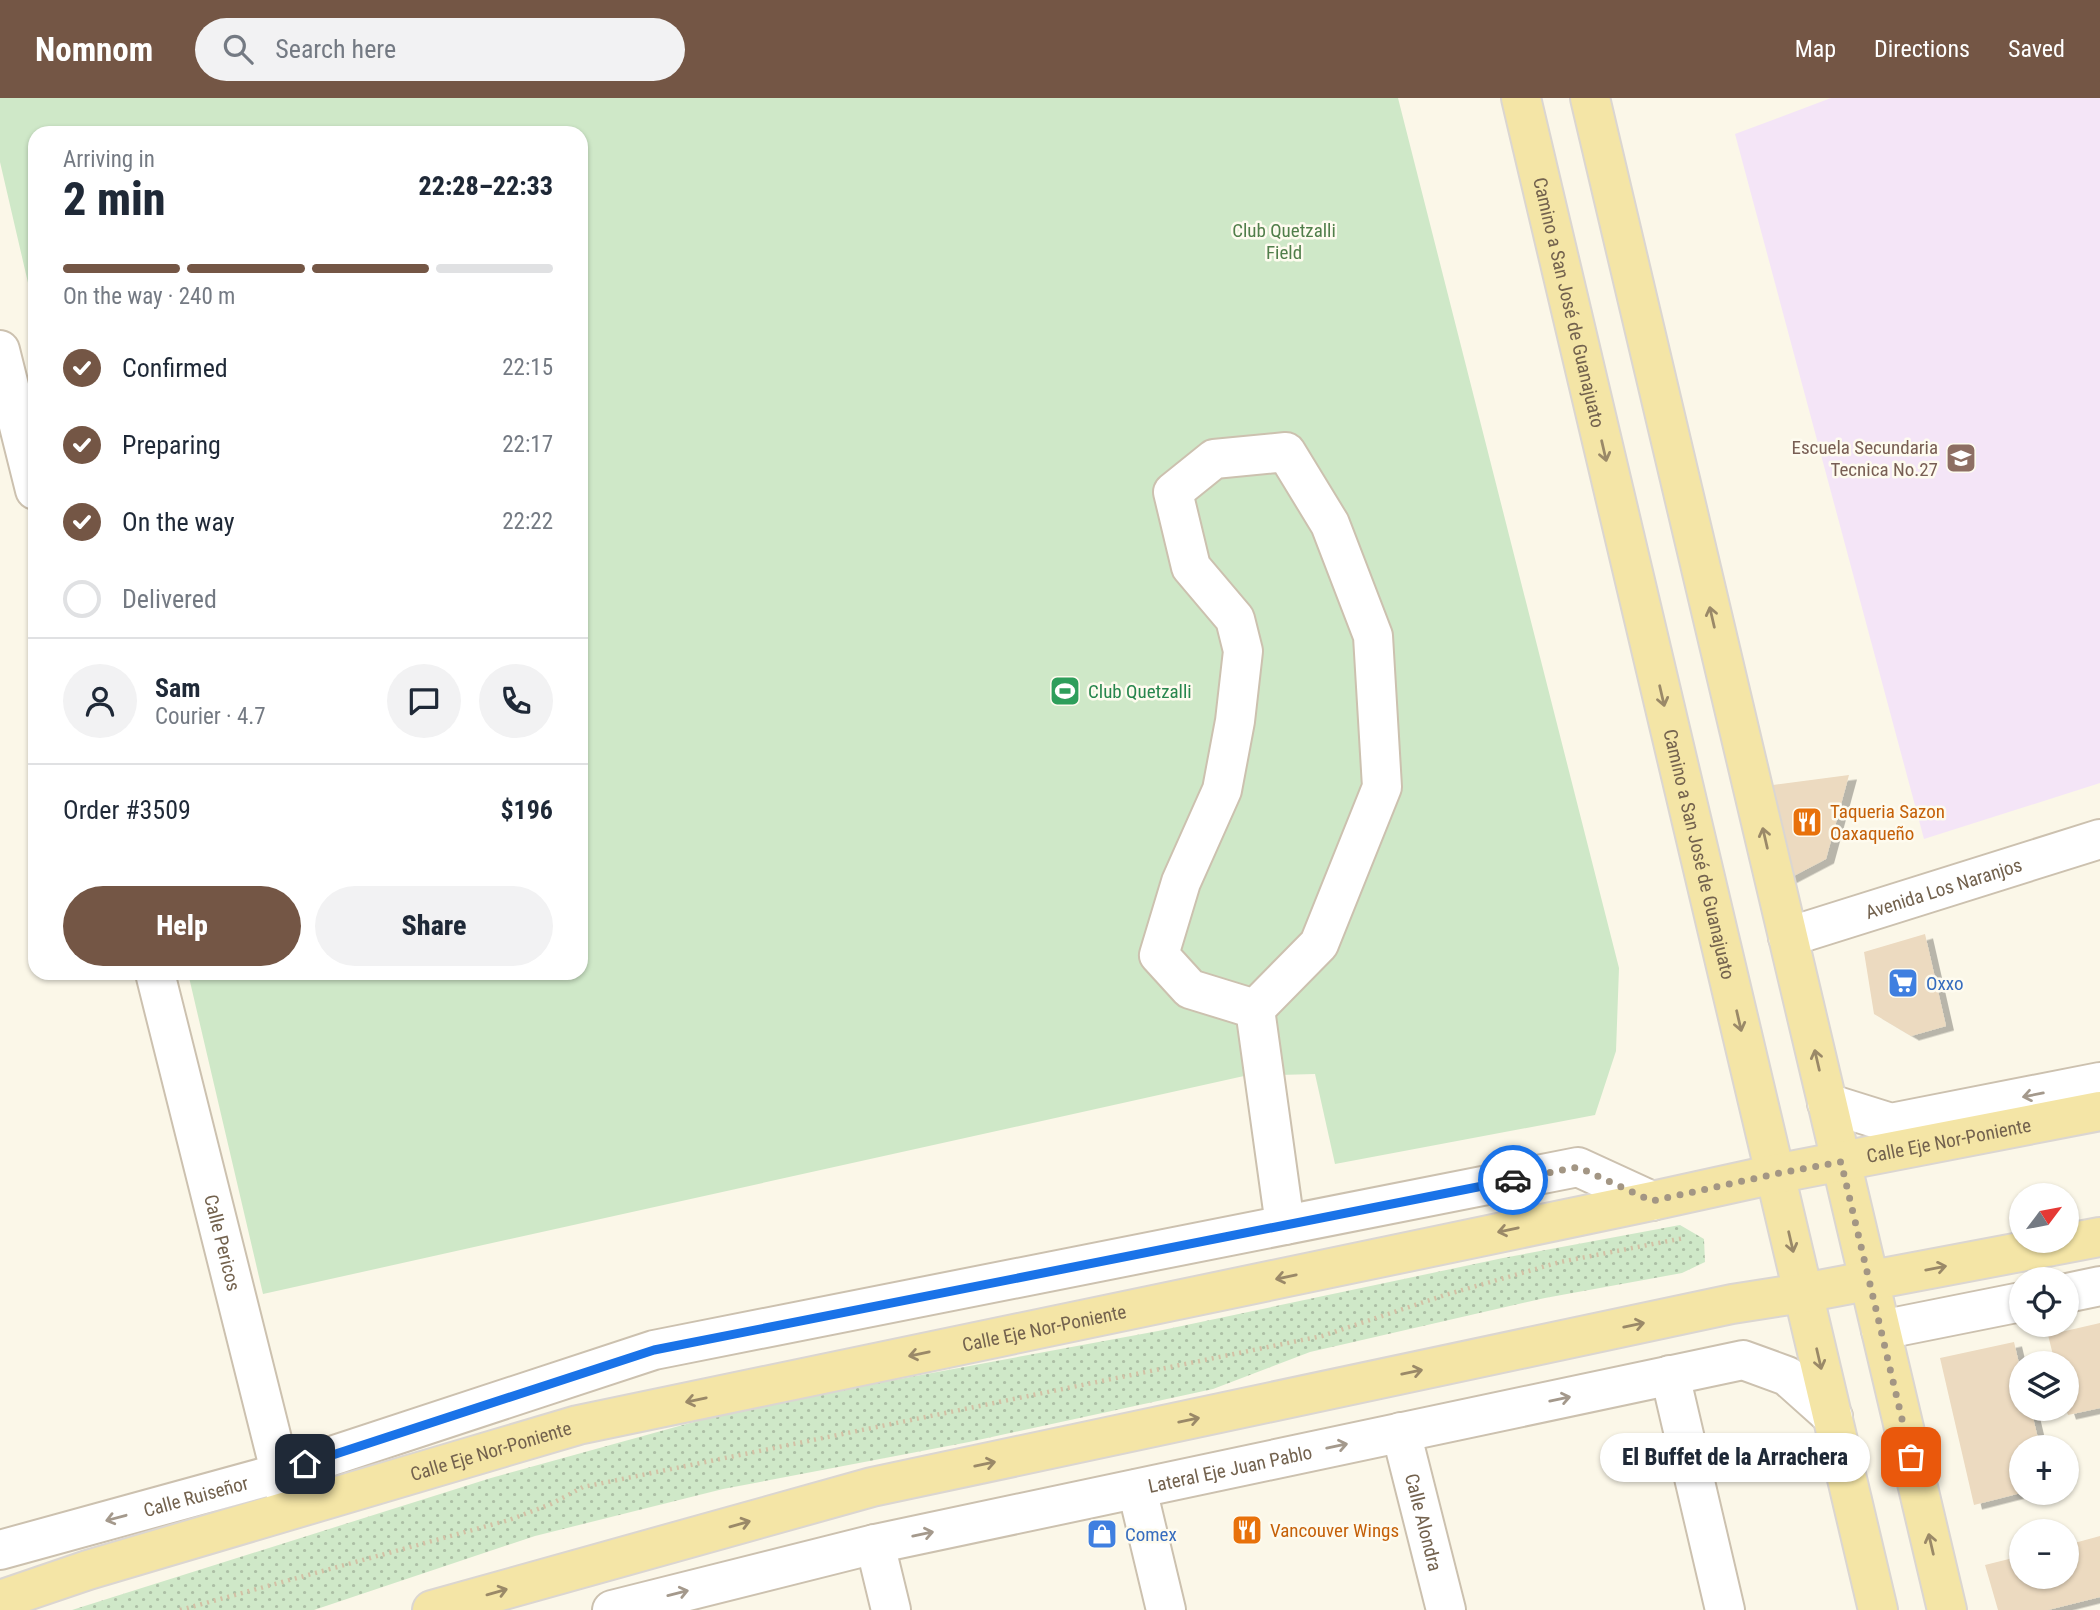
<!DOCTYPE html>
<meta charset="utf-8">
<style>
:root{--surface:#fff;--page:#f2f2f3;--text:#1f2937;--muted:#747a83;--line:#e0e1e3;--accent:#745645}
body{margin:0;font-family:"Roboto Condensed",sans-serif;background:var(--page);color:var(--text);height:100vh;display:flex;flex-direction:column;font-size:26px;white-space:nowrap}
*{box-sizing:border-box;margin:0}
p{font-size:23px;color:var(--muted)}
.icon{flex:none;width:38px;height:38px;fill:none;stroke:currentColor;stroke-width:2;stroke-linecap:round;stroke-linejoin:round}
.map{position:relative;flex:1;overflow:hidden}
.sheet{position:absolute;left:28px;top:28px;width:560px;height:854px;display:flex;flex-direction:column;background:var(--surface);border-radius:21px;box-shadow:0 2px 5px #0004}
.sheet>*{flex:none}
.needle{width:46px;rotate:58deg}
.fabs{position:absolute;left:2009px;top:1085px;display:grid;gap:14px}
.fabs a{display:grid;place-items:center;width:70px;height:70px;border-radius:50%;background:var(--surface);box-shadow:0 2px 5px #0004;font-size:35px}
.pin{position:absolute;display:grid;place-items:center;width:60px;height:60px;color:#fff;margin:-30px;border-radius:14px;box-shadow:0 4px 10px #0006}
.courier{position:absolute;display:grid;place-items:center;width:70px;height:70px;margin:-35px;border:5px solid #1a73e8;border-radius:50%;background:#fff;color:#222;box-shadow:0 2px 9px #0007}
.bubble{position:absolute;height:49px;border-radius:24px;background:var(--surface);box-shadow:0 2px 5px #0004;font-size:23px;font-weight:800;line-height:49px;text-align:center}
.overview em{font-style:normal;font-weight:800}
.overview div{display:flex;flex-direction:column-reverse}
.overview{display:flex;align-items:center;justify-content:space-between;height:119px;padding:0 35px}
h1{font-size:46px;font-weight:800;line-height:52px}
.bar{display:grid;grid-template-columns:repeat(4,1fr);gap:10px 7px;align-content:center;height:84px;padding:0 35px}
.bar i{height:9px;border-radius:5px;background:var(--line)}
.bar .active{background:var(--accent)}
.bar p{grid-column:span 4}
.line{display:flex;align-items:center;gap:18px;padding:0 35px;border-top:2px solid var(--line)}
.line div{flex:1}
.round{display:grid;place-items:center;flex:none;width:74px;height:74px;border-radius:37px;background:var(--page)}
ol{padding:0 35px;list-style:none}
li{display:flex;align-items:center;gap:21px;height:77px}
li p{margin-inline-start:auto}
li .icon{padding:7px;border-radius:50%;background:var(--accent);color:#fff;stroke-width:4}
li:last-child{color:var(--muted)}
li i{width:38px;height:38px;border:4px solid var(--line);border-radius:50%}
.cta{display:flex;gap:14px;margin-top:auto;padding:14px 35px}
.cta a{flex:1;height:80px;border-radius:42px;background:var(--accent);color:#fff;font-size:28px;font-weight:800;line-height:80px;text-align:center}
.cta a+a{background:var(--page);color:var(--text)}
header{display:flex;align-items:center;gap:42px;box-sizing:border-box;height:98px;padding:0 35px;background:var(--accent);color:#fff}
header strong{font-size:33px}
nav{display:flex;gap:38px;margin-inline-start:auto;font-size:24px}
.search{width:490px;height:63px;background:var(--page);display:flex;align-items:center;gap:18px;box-sizing:border-box;padding:0 24px;border-radius:38px;color:var(--muted);font-size:26px}
.map>svg:first-child{display:block}
.education{fill:#f4e5f7}
.grass{fill:url(#grass-dots)}
.pitch{fill:#cfe8c8}
.building{fill:#ecdac0;filter:url(#shadow)}
.lines{fill:none;stroke-linecap:round;stroke-linejoin:round}
.minor-casing{stroke:#ccc1af;stroke-width:42}
.major-casing{stroke:#dbd6d1;stroke-width:42}
.path{stroke:#d3c0a5;stroke-width:4.5;stroke-dasharray:2 5;stroke-linecap:butt}
.minor{stroke:#fff;stroke-width:38}
.major{stroke:#f4e5a6;stroke-width:38}
.oneway{stroke:#9a8968}
.oneway2{stroke:#a4998c}
.done{stroke:#a39684;stroke-width:7;stroke-dasharray:0 12.6}
.route{stroke:#1a73e8;stroke-width:9}
.labels{text-anchor:middle;stroke-width:5;stroke-linejoin:round;paint-order:stroke}
.park-label{font-size:19px;fill:#507e4a;stroke:#fefbef}
.street-label{font-size:19px;fill:#73624e;stroke:#fefbef}
.education-label{font-size:19px;fill:#785e54;stroke:#fefbef;text-anchor:end}
.leisure-label{font-size:19px;fill:#27864d;stroke:#fefbef;text-anchor:start}
.food-label{font-size:19px;fill:#c56008;stroke:#fefbef;text-anchor:start}
.shop-label{font-size:19px;fill:#366cbe;stroke:#fefbef;text-anchor:start}
</style>
<header>
<strong>Nomnom</strong>
<div class="search"><svg class="icon" aria-label="search" viewBox="0 0 24 24"><circle cx="10" cy="10" r="6"/><path d="M15 15l6 6"/></svg>Search here</div>
<nav><a>Map</a><a>Directions</a><a>Saved</a></nav>
</header>
<div class="map">
<svg width="2100" height="1512" viewBox="0 0 2100 1512">
<defs>
<pattern id="grass-dots" width="8" height="8" patternUnits="userSpaceOnUse" patternTransform="scale(1.75)"><rect width="8" height="8" fill="#cfe8c8"/><path d="M2 2h.1M6 6h.1" fill="none" stroke="#acbfa5" stroke-width="1.8" stroke-linecap="round"/></pattern>
<filter id="shadow"><feDropShadow dx="8" dy="4.5" stdDeviation="0" flood-color="#0004"/></filter>
</defs>
<rect width="100%" height="100%" fill="#fbf7e8"/>
<path class="education" d="M1831,0H2100V685L1924,741L1735,36Z"/>
<path class="grass" d="M1680,1127L1704,1141L1705,1164L1682,1175L1545,1200L1310,1254L1213,1291L969,1344L723,1391L535,1438L314,1512H72L491,1380L748,1309L1158,1233L1503,1160Z"/>
<path class="pitch" d="M0,0H1398L1619,870L1616,953L1595,1017L1335,1066L1315,976L1244,978L263,1196L188,875H581V35H35V215L0,64Z"/>
<path class="building" d="M1849,677L1826,761L1786,782L1773,687Z
M1925,836L1946,928L1911,938L1874,916L1864,854Z
M2100,1225V1310L2068,1317L2066,1311L2067,1265H2055L2048,1237Z
M2014,1244L2021,1274V1311H2031L2040,1349H2021V1395L1974,1407L1940,1260Z
M2100,1438V1499L2048,1512H1998L1985,1467L2021,1458V1479H2067V1447Z"/>
<g class="lines">
<g class="minor-casing">
<g id="minor">
<path d="M0,252L35,392"/>
<path d="M1286,354L1330,426L1373,538L1382,689L1319,846L1255,911L1190,891L1159,857L1181,784L1222,692L1235,623L1243,553L1235,521L1191,469L1173,394L1214,361Z"/>
<path id="s1" d="M1788,839L2100,741"/>
<path id="s2" d="M155,875L286,1397"/>
<path d="M1255,911L1285,1127"/>
<path d="M1827,1005L1891,1025L2100,984"/>
<path d="M2067,1195L2100,1188"/>
<path d="M1881,1232L2021,1204"/>
<path d="M1670,1277L1725,1512"/>
<path id="s3" d="M1401,1334L1446,1512"/>
<path d="M1137,1391L1166,1512"/>
<path d="M875,1446L891,1512"/>
<path id="s4" d="M0,1452L280,1375L654,1252L1578,1069L1652,1103"/>
<path id="s5" d="M612,1512L875,1446L1743,1262L1787,1278L1833,1319"/>
</g>
</g>
<g class="major-casing">
<g id="major">
<path id="s6" d="M1521,0L1878,1512"/>
<path d="M1590,0L1947,1512"/>
<path id="s7" d="M0,1502L88,1472L578,1327L1652,1103L1775,1076L2100,1013"/>
<path d="M432,1512L872,1389L1732,1206L1803,1195L2100,1139"/>
</g>
</g>
<path class="path" d="M180,1512L509,1422L551,1406L583,1389L1322,1238L1445,1197L1560,1164L1684,1140"/>
<use href="#minor" class="minor"/>
<use href="#major" class="major"/>
</g>
<defs><path id="oneway-shaft" d="M-6 0H5M1.5-3L5.5 0L1.5 3" fill="none" stroke-width="1.6" stroke-linecap="round" stroke-linejoin="round" transform="scale(1.75)"/></defs>
<g class="oneway">
<use href="#oneway-shaft" transform="translate(1604 353) rotate(77)"/>
<use href="#oneway-shaft" transform="translate(1712 519) rotate(-103)"/>
<use href="#oneway-shaft" transform="translate(1662 598) rotate(77)"/>
<use href="#oneway-shaft" transform="translate(1765 740) rotate(-103)"/>
<use href="#oneway-shaft" transform="translate(1739 923) rotate(77)"/>
<use href="#oneway-shaft" transform="translate(1817 962) rotate(-103)"/>
<use href="#oneway-shaft" transform="translate(1508 1132) rotate(168)"/>
<use href="#oneway-shaft" transform="translate(1791 1144) rotate(77)"/>
<use href="#oneway-shaft" transform="translate(1936 1170) rotate(-11)"/>
<use href="#oneway-shaft" transform="translate(1286 1179) rotate(168)"/>
<use href="#oneway-shaft" transform="translate(1634 1227) rotate(-12)"/>
<use href="#oneway-shaft" transform="translate(919 1256) rotate(168)"/>
<use href="#oneway-shaft" transform="translate(1819 1261) rotate(77)"/>
<use href="#oneway-shaft" transform="translate(1412 1274) rotate(-12)"/>
<use href="#oneway-shaft" transform="translate(696 1302) rotate(168)"/>
<use href="#oneway-shaft" transform="translate(1189 1322) rotate(-12)"/>
<use href="#oneway-shaft" transform="translate(985 1366) rotate(-12)"/>
<use href="#oneway-shaft" transform="translate(740 1426) rotate(-16)"/>
<use href="#oneway-shaft" transform="translate(1931 1446) rotate(-103)"/>
<use href="#oneway-shaft" transform="translate(497 1494) rotate(-16)"/>
</g>
<g class="oneway2">
<use href="#oneway-shaft" transform="translate(2033 997) rotate(169)"/>
<use href="#oneway-shaft" transform="translate(1560 1301) rotate(-12)"/>
<use href="#oneway-shaft" transform="translate(1337 1348) rotate(-12)"/>
<use href="#oneway-shaft" transform="translate(116 1420) rotate(165)"/>
<use href="#oneway-shaft" transform="translate(923 1436) rotate(-12)"/>
<use href="#oneway-shaft" transform="translate(678 1495) rotate(-14)"/>
</g>
<g class="lines">
<path class="done" d="M1513,1082L1578,1069L1652,1103L1775,1076L1841,1064L1911,1359"/>
<path class="route" d="M305,1366L654,1252L1513,1082"/>
</g>
<defs>
<g id="school-square" transform="scale(1.575)"><rect x="-9" y="-9" width="18" height="18" rx="4" fill="#8d6e63" stroke="#fefbef"/><path d="M0-5L7-2L0 1L-7-2ZM-4 1L0 2.5L4 1V4Q0 6-4 4Z" fill="#fff"/></g>
<g id="stadium-square" transform="scale(1.575)"><rect x="-9" y="-9" width="18" height="18" rx="4" fill="#2e9e5b" stroke="#fefbef"/><path d="M0-5a6.5 5 0 1 0 0 10a6.5 5 0 1 0 0-10ZM-3.5-1.8h7v3.6h-7Z" fill="#fff"/></g>
<g id="restaurant-square" transform="scale(1.575)"><rect x="-9" y="-9" width="18" height="18" rx="4" fill="#e8710a" stroke="#fefbef"/><path d="M-5-6h1v4h1v-4h1v4h1v-4h1v5L-1.5 .5V6h-2V.5L-5-1ZM5-6V6H3V1.5H1.5Q1.5-4 5-6Z" fill="#fff"/></g>
<g id="supermarket-square" transform="scale(1.575)"><rect x="-9" y="-9" width="18" height="18" rx="4" fill="#3f7fe0" stroke="#fefbef"/><path d="M-6-5.5h2.5l.6 2H6L4.5 2H-2.5L-4.4-4H-6ZM-1.5 3.2a1.3 1.3 0 1 0 .1 0ZM3 3.2a1.3 1.3 0 1 0 .1 0Z" fill="#fff"/></g>
<g id="shop-square" transform="scale(1.575)"><rect x="-9" y="-9" width="18" height="18" rx="4" fill="#3f7fe0" stroke="#fefbef"/><path d="M-5-2.5h2.3a2.7 3.5 0 0 1 5.4 0H5L5.5 6h-11ZM-1.5-2.5h3a1.5 2.3 0 0 0-3 0Z" fill="#fff"/></g>
</defs>
<g fill-rule="evenodd">
<use href="#school-square" x="1961" y="360"/>
<use href="#stadium-square" x="1065" y="593"/>
<use href="#restaurant-square" x="1807" y="724"/>
<use href="#supermarket-square" x="1903" y="885"/>
<use href="#restaurant-square" x="1247" y="1432"/>
<use href="#shop-square" x="1102" y="1436"/>
</g>
<g class="labels">
<g class="park-label">
<text x="1284" y="139">Club Quetzalli<tspan x="1284" dy="22">Field</tspan></text>
</g>
<g class="street-label">
<text dy="7" stroke="none"><textPath href="#s6" startOffset="210">Camino a San José de Guanajuato</textPath></text>
<text dy="7" stroke="none"><textPath href="#s6" startOffset="777">Camino a San José de Guanajuato</textPath></text>
<text dy="7" stroke="none"><textPath href="#s1" startOffset="163">Avenida Los Naranjos</textPath></text>
<text dy="7" stroke="none"><textPath href="#s7" startOffset="2004">Calle Eje Nor-Poniente</textPath></text>
<text dy="7" stroke="none"><textPath href="#s2" startOffset="278">Calle Pericos</textPath></text>
<text dy="7" stroke="none"><textPath href="#s7" startOffset="1080">Calle Eje Nor-Poniente</textPath></text>
<text dy="7" stroke="none"><textPath href="#s7" startOffset="513">Calle Eje Nor-Poniente</textPath></text>
<text dy="7" stroke="none"><textPath href="#s5" startOffset="634">Lateral Eje Juan Pablo</textPath></text>
<text dy="7" stroke="none"><textPath href="#s4" startOffset="203">Calle Ruiseñor</textPath></text>
<text dy="7" stroke="none"><textPath href="#s3" startOffset="93">Calle Alondra</textPath></text>
</g>
<g class="education-label">
<text x="1938" y="356">Escuela Secundaria<tspan x="1938" dy="22">Tecnica No.27</tspan></text>
</g>
<g class="leisure-label">
<text x="1088" y="600">Club Quetzalli</text>
</g>
<g class="food-label">
<text x="1830" y="720">Taqueria Sazon<tspan x="1830" dy="22">Oaxaqueño</tspan></text>
<text x="1270" y="1439">Vancouver Wings</text>
</g>
<g class="shop-label">
<text x="1926" y="892">Oxxo</text>
<text x="1125" y="1443">Comex</text>
</g>
</g>
</svg>
<div class="fabs">
<a><svg class="needle" viewBox="-14 -14 28 28"><path d="M0-13l5 13h-10z" fill="#e53935"/><path d="M0 13l5-13h-10z" fill="#747a83"/></svg></a>
<a><svg class="icon" aria-label="locate" viewBox="0 0 24 24"><circle cx="12" cy="12" r="6"/><path d="M12 2v4M12 18v4M2 12h4M18 12h4"/></svg></a>
<a><svg class="icon" aria-label="layers" viewBox="0 0 24 24"><path d="M12 4l9 5-9 5-9-5zM3 14l9 5 9-5"/></svg></a>
<a>+</a>
<a>−</a>
</div>
<div class="pin" style="left:1911px;top:1359px;background:#ea580c"><svg class="icon" aria-label="bag" viewBox="0 0 24 24"><path d="M5 8h14l-1 12H6zM9 8a3 3 0 0 1 6 0"/></svg></div>
<div class="pin" style="left:305px;top:1366px;background:#1f2937"><svg class="icon" aria-label="home" viewBox="0 0 24 24"><path d="M3 11l9-7 9 7M6 9v11h12V9"/></svg></div>
<div class="courier" style="left:1513px;top:1082px"><svg class="icon" aria-label="car" viewBox="0 0 24 24"><path d="M5 17H2v-5l4-1 3-4h7l3 4 3 1v5h-3M9 17h6M6 11h13"/><circle cx="7" cy="17" r="2"/><circle cx="17" cy="17" r="2"/></svg></div>
<div class="bubble" style="left:1600px;top:1335px;width:270px">El Buffet de la Arrachera</div>
<section class="sheet">
<div class="overview"><div><h1>2 min</h1><p>Arriving in</p></div><em>22:28–22:33</em></div>
<div class="bar"><i class="active"></i><i class="active"></i><i class="active"></i><i></i><p>On the way · 240 m</p></div>
<ol>
<li><svg class="icon" aria-label="check" viewBox="0 0 24 24"><path d="M5 12l5 5 9-10"/></svg>Confirmed<p>22:15</p></li>
<li><svg class="icon" aria-label="check" viewBox="0 0 24 24"><path d="M5 12l5 5 9-10"/></svg>Preparing<p>22:17</p></li>
<li><svg class="icon" aria-label="check" viewBox="0 0 24 24"><path d="M5 12l5 5 9-10"/></svg>On the way<p>22:22</p></li>
<li><i></i>Delivered</li>
</ol>
<div class="line" style="height:126px"><a class="round"><svg class="icon" aria-label="person" viewBox="0 0 24 24"><circle cx="12" cy="8" r="4"/><path d="M4 21q1-7 8-7t8 7"/></svg></a><div><b>Sam</b><p>Courier · 4.7</p></div><a class="round"><svg class="icon" aria-label="chat" viewBox="0 0 24 24"><path d="M4 5h16v11H9l-5 4z"/></svg></a><a class="round"><svg class="icon" aria-label="phone" viewBox="0 0 24 24"><path d="M5 4h4l2 5-3 2q2 4 5 5l2-3 5 2v4C11 20 4 13 5 4z"/></svg></a></div>
<div class="line" style="height:91px"><div>Order #3509</div><b>$196</b></div>
<div class="cta"><a>Help</a><a>Share</a></div>
</section>
</div>
